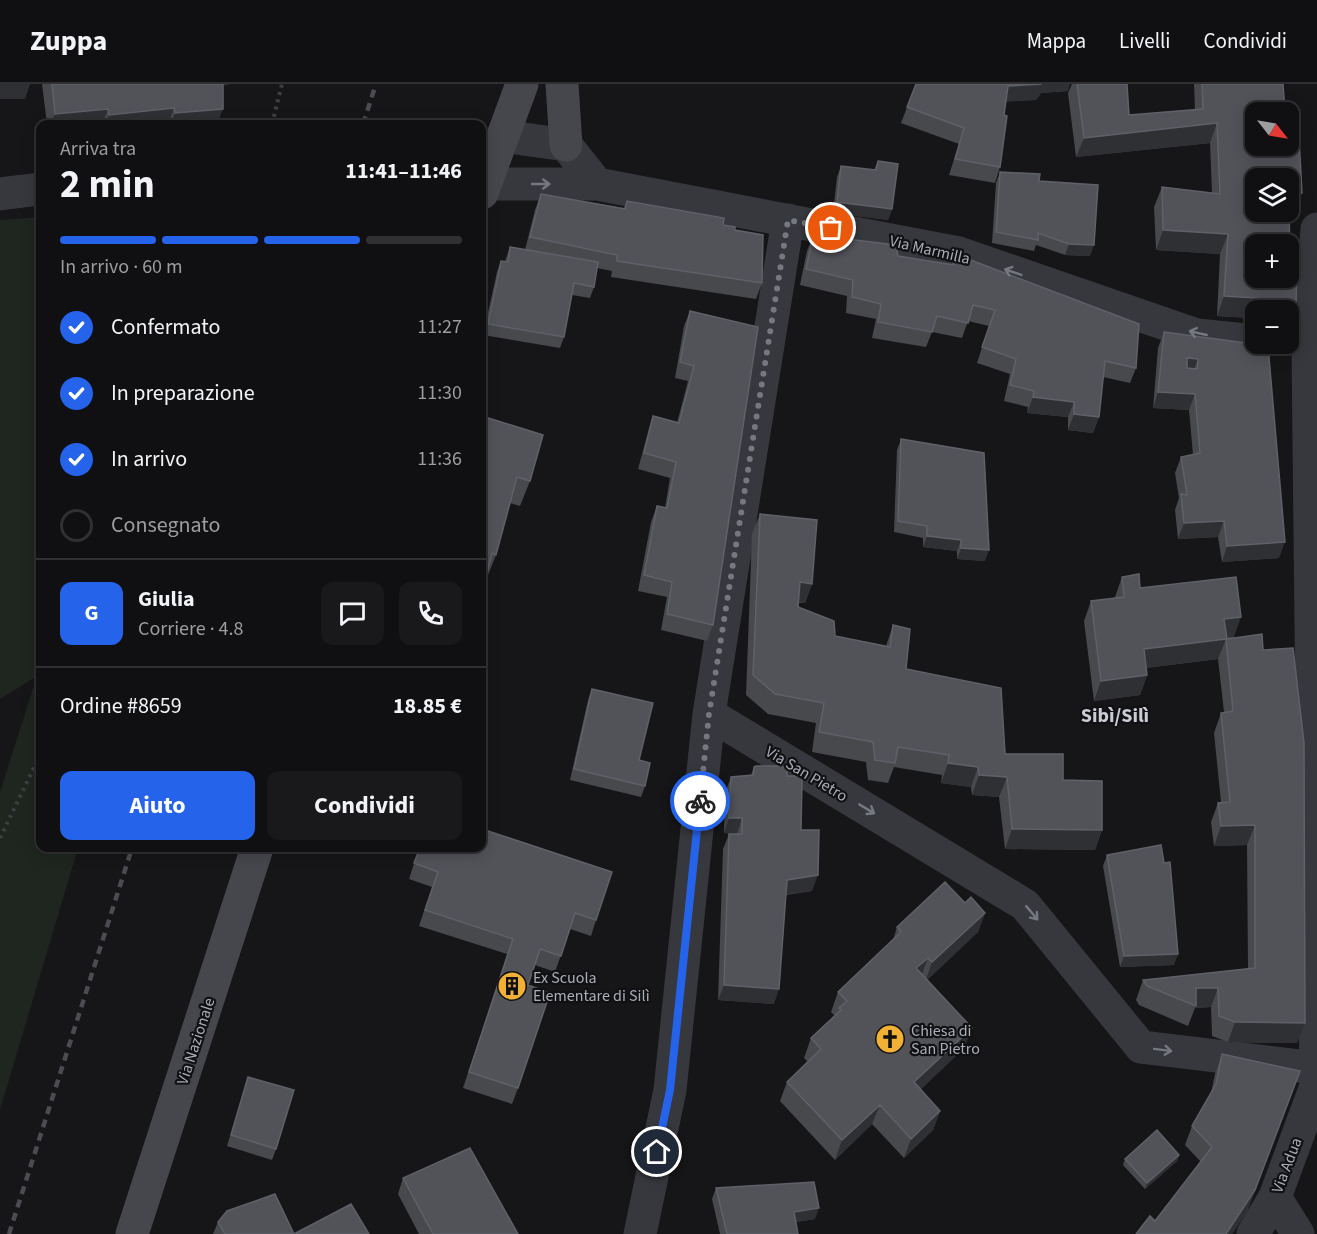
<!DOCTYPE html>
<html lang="it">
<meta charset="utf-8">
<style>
:root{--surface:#101012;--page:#19191b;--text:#f1f3f6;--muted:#9c9d9f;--line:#303032;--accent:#2563eb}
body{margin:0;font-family:"Source Sans 3",sans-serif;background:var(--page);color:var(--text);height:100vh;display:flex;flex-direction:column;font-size:22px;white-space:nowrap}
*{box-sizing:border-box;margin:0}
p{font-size:20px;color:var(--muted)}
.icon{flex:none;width:33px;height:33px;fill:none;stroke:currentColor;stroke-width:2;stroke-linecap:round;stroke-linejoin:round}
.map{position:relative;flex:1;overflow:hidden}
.drawer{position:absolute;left:36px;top:36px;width:450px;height:732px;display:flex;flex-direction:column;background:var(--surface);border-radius:12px;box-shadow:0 3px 15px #0003,0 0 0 2px var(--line)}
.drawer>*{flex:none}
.needle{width:39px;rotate:121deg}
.buttons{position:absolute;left:1245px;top:18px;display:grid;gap:12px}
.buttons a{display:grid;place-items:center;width:54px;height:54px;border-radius:12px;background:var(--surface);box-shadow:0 3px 15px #0003,0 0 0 2px var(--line);font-size:30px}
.pin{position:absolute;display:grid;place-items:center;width:51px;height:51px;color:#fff;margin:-26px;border:3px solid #fff;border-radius:50%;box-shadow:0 2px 6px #0007}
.courier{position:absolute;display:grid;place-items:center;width:60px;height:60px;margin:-30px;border:4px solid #2563eb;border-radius:50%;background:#fff;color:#222;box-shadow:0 2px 8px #0007}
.summary em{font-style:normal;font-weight:700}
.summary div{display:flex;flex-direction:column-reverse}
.summary{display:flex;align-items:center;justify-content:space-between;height:102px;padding:0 24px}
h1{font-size:39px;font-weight:700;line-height:45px}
.bar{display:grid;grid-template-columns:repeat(4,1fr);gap:9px 6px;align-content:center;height:72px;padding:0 24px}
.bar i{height:8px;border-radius:4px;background:var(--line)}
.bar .active{background:var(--accent)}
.bar p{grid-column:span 4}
.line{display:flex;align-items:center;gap:15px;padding:0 24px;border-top:2px solid var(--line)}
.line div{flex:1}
.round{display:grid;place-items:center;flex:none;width:63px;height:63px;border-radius:12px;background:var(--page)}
ol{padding:0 24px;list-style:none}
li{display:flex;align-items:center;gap:18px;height:66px}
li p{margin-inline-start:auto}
li .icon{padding:6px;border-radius:50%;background:var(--accent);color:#fff;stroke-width:4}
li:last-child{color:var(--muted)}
li i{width:33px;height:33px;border:3px solid var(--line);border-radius:50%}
.action{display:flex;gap:12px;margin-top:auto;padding:12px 24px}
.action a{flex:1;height:69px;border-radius:12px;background:var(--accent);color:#fff;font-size:24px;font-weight:700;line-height:69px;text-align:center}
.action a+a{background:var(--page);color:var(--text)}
header{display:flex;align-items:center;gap:36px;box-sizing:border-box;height:84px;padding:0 30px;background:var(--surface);border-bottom:2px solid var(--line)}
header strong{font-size:28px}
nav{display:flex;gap:33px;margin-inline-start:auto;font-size:21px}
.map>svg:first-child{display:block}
.green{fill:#1e261f}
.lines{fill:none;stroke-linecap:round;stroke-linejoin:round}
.path{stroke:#3d3f44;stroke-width:4;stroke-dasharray:3 4.5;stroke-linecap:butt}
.minor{stroke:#37383d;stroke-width:33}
.secondary{stroke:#45474d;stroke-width:33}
.rail{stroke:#4a4c52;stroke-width:4.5;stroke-dasharray:8 6;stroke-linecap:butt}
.wall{fill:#47494d}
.shaded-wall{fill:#2f3033}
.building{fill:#525359;stroke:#5f6168;stroke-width:1.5;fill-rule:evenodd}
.oneway{stroke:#757881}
.done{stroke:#757880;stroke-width:6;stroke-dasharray:0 10.8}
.route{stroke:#2563eb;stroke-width:8}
.labels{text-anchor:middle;stroke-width:4.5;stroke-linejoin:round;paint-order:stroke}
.street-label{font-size:16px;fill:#a8adb8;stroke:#111113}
.poi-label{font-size:16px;fill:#a8adb8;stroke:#111113;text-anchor:start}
.quarter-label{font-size:20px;font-weight:bold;fill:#c9ccd4;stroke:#111113}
</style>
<header>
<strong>Zuppa</strong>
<nav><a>Mappa</a><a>Livelli</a><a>Condividi</a></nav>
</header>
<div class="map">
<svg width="1317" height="1150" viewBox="0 0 1317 1150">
<rect width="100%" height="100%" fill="#161618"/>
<path class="green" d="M40,133V764H78L0,1026V708L37,592L0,615V136Z"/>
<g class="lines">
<path class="path" d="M272,40L282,0
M0,754L40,671"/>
<path class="minor" d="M503,52L566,61L597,100
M482,100H597L959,169L1197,251L1256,257
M0,110L40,105
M709,630L1025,821L1141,963L1317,984
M1275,1113L1298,1150
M640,1150L670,1006L709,630L788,136
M1253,1150L1275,1113L1316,1002L1308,263L1317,145"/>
<path class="secondary" d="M562,0L566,61
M482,109L522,0
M132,1150L257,764"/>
<path class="rail" d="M363,40L376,0
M9,1150L132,764"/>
</g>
<path class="wall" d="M42,0H231L223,1L217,40H47Z
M916,0L1068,7L1041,9L1036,16L1006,17L1004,31L1000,83L995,99L949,91L959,60L901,39Z
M1072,0H1127L1129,31L1195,26L1194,0H1283L1294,129L1289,130L1290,184L1296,220L1288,240V226H1256V240L1250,234L1217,232L1220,170L1156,166L1154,123L1162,103L1212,109L1210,59L1076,73L1068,9Z
M878,77L892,125L888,136L833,129L837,93L841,82L874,86Z
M1000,88L1039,97L1090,172L1065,171L1036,161L1034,167L992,159L996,99Z
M541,110L624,124L627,117L723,141L735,146L762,199L756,215L611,193L612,187L597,184L594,203L590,214L572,211L564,253L560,264L483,251L497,188L501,177H505L510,163L525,166L535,126Z
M813,151L898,172L951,181L955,170L1136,284L1130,299L1103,293L1099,333L1093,349L1068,346V333L1027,329L1028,323L1004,317L1010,290L977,279L989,242L968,237L962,254L932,248L926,263L872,254L876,235L846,229L847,212L800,201L807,167Z
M690,227L713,541L707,557L661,546L667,513L638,507L651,438L657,422L665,424L670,394L638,385L648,348L653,332L677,339L688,297L675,294L684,242Z
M1164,248L1268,262L1279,474L1222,478L1218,453L1178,455L1175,426L1179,414L1175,389L1181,373L1193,371L1189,326L1153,324L1158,264Z
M482,332L530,397L520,422L510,419L496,471L486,496H485Z
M901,355L985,477L957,475V467L923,463V454L894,448L897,366Z
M760,430L812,500L805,519H799L798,523L835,552L886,562L893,541L906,585L1005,670L1063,696L1102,746L1095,766L1005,765L999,713L972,711L971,703L941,699L942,691L894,683L888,699L868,696L866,678L812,668L816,639L768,630L746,611L752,450Z
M1122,493L1140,504L1234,553L1263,566L1297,959L1228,958L1212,952L1211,923L1195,924L1188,942L1139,921L1136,916L1143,896L1248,885L1247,761L1214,762L1211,738L1218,719L1221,718L1214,649L1221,629L1224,628L1218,575L1146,584L1147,591L1140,611L1094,617L1084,537L1091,517L1115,514V513Z
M592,605L639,676L645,702L641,713L570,696L588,616Z
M754,683L787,692L801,746L812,807L786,811L774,920L718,916L723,765L729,750H737L724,749L725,709L731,693L751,691Z
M419,764H482L596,836L591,852L570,845L555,888L535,881L528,901L518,1004L512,1020L463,1004L507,870L419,842L432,803L409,795Z
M1107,771L1174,881L1120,883L1103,782Z
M965,819L985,829L978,848L927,896L964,964L921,1005L940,1027L933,1046L904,1074L872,1040L835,1076L780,1017L787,998L808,978L804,974L811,954L835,932L831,928L838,908L893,856L897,843Z
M1222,970L1248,1126L1232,1150H1136L1155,1137L1201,1078L1185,1061L1192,1042L1211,1009L1215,990Z
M248,993L276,1065L272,1076L227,1062Z
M1179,1071L1177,1077L1145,1105L1123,1081L1125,1075Z
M403,1094L518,1150H419L398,1110Z
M716,1104L815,1135L796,1138L798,1150H720L712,1115Z
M218,1138L294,1150H369H213Z"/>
<path class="shaded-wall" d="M0,0H30L25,15H0Z
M1042,0H1070L1068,7L1041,9L1036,16L1002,18L1008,2Z
M174,24L168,40H106L109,31Z
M108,25L102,40H51L55,30Z
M223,25L217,40H170L175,29Z
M1217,39L1210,59L1076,73L1084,54Z
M1302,109L1294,129L1281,133L1289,113Z
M837,118L892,125L888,136L833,129Z
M1163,146L1228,150L1220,170L1156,166Z
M1069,160L1094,161L1090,172L1065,171Z
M1224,212L1257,214L1250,234L1217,232Z
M1296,220L1288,240V226H1264L1266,222Z
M1187,274L1198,275L1192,291L1181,290Z
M1158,308L1195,310L1189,326L1153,324Z
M1033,313L1074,318L1068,333L1027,329Z
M1074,330L1099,333L1093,349L1068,346Z
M1224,437L1218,453L1178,455L1184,439Z
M927,452L961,456L957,467L923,463Z
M1285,458L1279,474L1222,478L1227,462Z
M961,464L989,466L985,477L957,475Z
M800,498L812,500L805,519L793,518Z
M1241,533L1234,553L1217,555L1224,535Z
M1226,555L1218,575L1137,585L1144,565Z
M1147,591L1140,611L1094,617L1101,597Z
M948,679L978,683L971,703L941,699Z
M979,691L1007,693L999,713L972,711Z
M729,734H742L737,750L724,749Z
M1255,741L1247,761L1214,762L1221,742Z
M1012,745L1102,746L1095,766L1005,765Z
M818,791L812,807L782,811L787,796Z
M985,829L978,848L925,898L932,878Z
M1178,870L1174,881L1120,883L1124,872Z
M928,874L921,893L916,884Z
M724,901L779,905L774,920L718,916Z
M1196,904H1218L1211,923L1195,924Z
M1235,938L1305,939L1297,959L1228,958Z
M972,944L964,964L907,1018L914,998Z
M1292,1007L1248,1126L1232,1150H1226Z
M880,1021L872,1040L835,1076L842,1056Z
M940,1027L933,1046L904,1074L911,1055Z
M1179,1071L1177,1077L1145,1105L1147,1099Z
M819,1124L815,1135L790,1139L794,1128Z"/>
<path class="building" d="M52,0H223V25L175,29L174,24L109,31L108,25L55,30Z
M916,0H1042L1008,2L1004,31L1007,32L1000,83L955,75L964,44L907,23Z
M1077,0H1127L1129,31L1203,25L1202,0H1283L1285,28H1256V62H1288V37L1298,36L1302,109L1289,113L1290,184H1297L1296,220L1266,222L1257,214L1224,212L1228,150L1163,146L1162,103L1220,110L1217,39L1084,54ZM1256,94H1288V128H1256ZM1256,160H1288V194H1256Z
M878,77L898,80L892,125L837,118L841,82L876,86Z
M1000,88L1040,90L1039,97L1098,101L1094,161L1069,160L1038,149V156L996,148Z
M541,110L625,125L627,117L724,134L723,141L735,143V146L763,151L762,199L617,177V171L530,153Z
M813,151L896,161L898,172L954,181L955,170L1139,240L1136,284L1105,277L1099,333L1074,330V318L1033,313L1034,307L1010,301L1016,275L982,263L995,226L973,221L968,239L937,232L932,248L878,238L881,220L852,213L853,196L806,185Z
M510,163L598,178L594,203L574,199L564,253L488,240L501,177L508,178Z
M690,227L758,243L713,541L667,530L672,498L644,491L657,422L667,424L676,378L644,369L653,332L679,339L694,282L680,278Z
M1164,248L1268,262L1285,458L1227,462L1224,437L1184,439L1181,410L1187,411L1181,373L1200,369L1195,310L1158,308ZM1187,274L1198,275L1197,285L1187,284Z
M482,332L543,351L530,397L517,393L496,471L492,469L482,508Z
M901,355L984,369L989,466L961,464V456L927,452V442L898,437Z
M760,430L817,436L812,500L800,498L798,523L834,537L835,552L890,563L893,541L910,545L906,585L1001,604L1005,670H1063V696L1102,697V746L1012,745L1007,693L979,691L978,683L948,679L949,671L898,663L895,679L875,676L873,658L819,648L824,619L775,610L753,591Z
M1139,490L1140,504L1236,493L1241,533L1224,535L1227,555L1262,550L1263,566L1293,564L1304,659L1305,939L1235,938L1219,932L1218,904H1196V922L1147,902L1143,896L1255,884V741L1221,742L1218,719L1230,718L1221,629L1233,627L1226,555L1144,565L1147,591L1101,597L1091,517L1124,513L1122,493Z
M592,605L653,619L639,676L650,679L645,702L574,685Z
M756,682H782L787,684V692H797L802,694L801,746H819L818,791L787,796L779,905L724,901L729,750H742V734H729L731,693L753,691L754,683Z
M482,745L612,788L596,836L575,829L561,872L540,865L528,901L550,909L518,1004L469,988L513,855L425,826L438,788L414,779L420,764H482Z
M1161,761L1164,779L1170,778L1178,870L1124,872L1107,771Z
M945,798L965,819L971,813L985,829L932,878L928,874L916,884L972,944L914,998L940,1027L911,1055L880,1021L842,1056L787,998L821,965L811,954L841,926L839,924L847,917L838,908L901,848L897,843Z
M1222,970L1300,987L1255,1106L1226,1150H1136L1150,1132L1155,1137L1212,1063L1192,1042L1216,1000Z
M248,993L294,1006L276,1065L231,1051Z
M1157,1046L1179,1071L1147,1099L1125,1075Z
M470,1064L518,1150H433L403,1094Z
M814,1098L819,1124L794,1128L798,1150H727L716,1104Z
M275,1110L294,1150L351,1120L369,1150H225L218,1138L227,1127Z"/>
<defs><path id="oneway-shaft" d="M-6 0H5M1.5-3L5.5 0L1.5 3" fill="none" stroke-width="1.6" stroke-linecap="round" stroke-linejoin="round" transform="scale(1.5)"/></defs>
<g class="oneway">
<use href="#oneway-shaft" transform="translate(541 100)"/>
<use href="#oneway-shaft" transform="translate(1013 188) rotate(-161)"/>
<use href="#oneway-shaft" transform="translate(1198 249) rotate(-167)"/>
<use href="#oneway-shaft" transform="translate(867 725) rotate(31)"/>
<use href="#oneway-shaft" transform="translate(1032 829) rotate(50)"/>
<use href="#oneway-shaft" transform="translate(1163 966) rotate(7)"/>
</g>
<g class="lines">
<path class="done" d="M700,717L709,630L788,136L831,144"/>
<path class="route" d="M657,1068L670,1006L700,717"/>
</g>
<defs>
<g id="building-disc" transform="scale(1.5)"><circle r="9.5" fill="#f2b134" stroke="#111113"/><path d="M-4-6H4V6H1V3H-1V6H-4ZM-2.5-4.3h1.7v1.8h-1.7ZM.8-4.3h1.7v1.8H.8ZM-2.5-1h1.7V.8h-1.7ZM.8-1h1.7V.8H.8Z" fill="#111"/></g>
<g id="church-disc" transform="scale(1.5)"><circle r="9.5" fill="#f2b134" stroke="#111113"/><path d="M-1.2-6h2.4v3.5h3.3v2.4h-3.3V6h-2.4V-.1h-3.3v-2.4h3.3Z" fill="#111"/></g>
</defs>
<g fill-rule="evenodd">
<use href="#building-disc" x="512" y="902"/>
<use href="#church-disc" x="890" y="955"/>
</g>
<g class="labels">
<g class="street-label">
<text transform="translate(930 165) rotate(13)" y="6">Via Marmilla</text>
<text transform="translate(807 689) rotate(31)" y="6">Via San Pietro</text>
<text transform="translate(195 957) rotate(-72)" y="6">Via Nazionale</text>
<text transform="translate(1286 1081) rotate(-69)" y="6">Via Adua</text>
</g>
<g class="poi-label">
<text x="533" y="899">Ex Scuola<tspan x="533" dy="18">Elementare di Silì</tspan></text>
<text x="911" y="952">Chiesa di<tspan x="911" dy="18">San Pietro</tspan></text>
</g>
<g class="quarter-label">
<text x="1115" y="638">Sibì/Silì</text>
</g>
</g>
</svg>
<div class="buttons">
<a><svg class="needle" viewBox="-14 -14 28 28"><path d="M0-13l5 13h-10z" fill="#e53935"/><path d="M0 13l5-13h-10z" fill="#9c9d9f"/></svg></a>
<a><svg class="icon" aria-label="layers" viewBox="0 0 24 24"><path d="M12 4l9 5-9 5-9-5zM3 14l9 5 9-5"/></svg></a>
<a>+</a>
<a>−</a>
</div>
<div class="pin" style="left:831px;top:144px;background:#ea580c"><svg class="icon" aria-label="bag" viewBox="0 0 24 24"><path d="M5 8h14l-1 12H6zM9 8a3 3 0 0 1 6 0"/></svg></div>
<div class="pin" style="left:657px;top:1068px;background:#1f2937"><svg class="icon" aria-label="home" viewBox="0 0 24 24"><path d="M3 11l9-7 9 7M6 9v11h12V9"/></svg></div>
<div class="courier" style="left:700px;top:717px"><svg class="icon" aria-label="bike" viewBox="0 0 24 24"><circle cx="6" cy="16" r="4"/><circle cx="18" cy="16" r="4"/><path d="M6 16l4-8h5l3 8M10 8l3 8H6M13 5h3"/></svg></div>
<section class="drawer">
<div class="summary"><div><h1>2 min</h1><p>Arriva tra</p></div><em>11:41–11:46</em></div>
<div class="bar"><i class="active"></i><i class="active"></i><i class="active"></i><i></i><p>In arrivo · 60 m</p></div>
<ol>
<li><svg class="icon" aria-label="check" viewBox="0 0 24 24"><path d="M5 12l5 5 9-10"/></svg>Confermato<p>11:27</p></li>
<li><svg class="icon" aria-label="check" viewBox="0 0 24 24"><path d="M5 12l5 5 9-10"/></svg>In preparazione<p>11:30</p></li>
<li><svg class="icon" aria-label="check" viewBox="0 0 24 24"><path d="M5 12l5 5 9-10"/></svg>In arrivo<p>11:36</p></li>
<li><i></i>Consegnato</li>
</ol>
<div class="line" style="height:108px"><b class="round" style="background:var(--accent);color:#fff">G</b><div><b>Giulia</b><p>Corriere · 4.8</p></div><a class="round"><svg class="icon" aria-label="chat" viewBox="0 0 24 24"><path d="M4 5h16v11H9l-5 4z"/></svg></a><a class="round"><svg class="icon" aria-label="phone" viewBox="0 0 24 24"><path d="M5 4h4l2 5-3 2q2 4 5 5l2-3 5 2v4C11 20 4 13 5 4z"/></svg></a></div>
<div class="line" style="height:78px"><div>Ordine #8659</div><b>18.85 €</b></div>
<div class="action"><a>Aiuto</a><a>Condividi</a></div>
</section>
</div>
